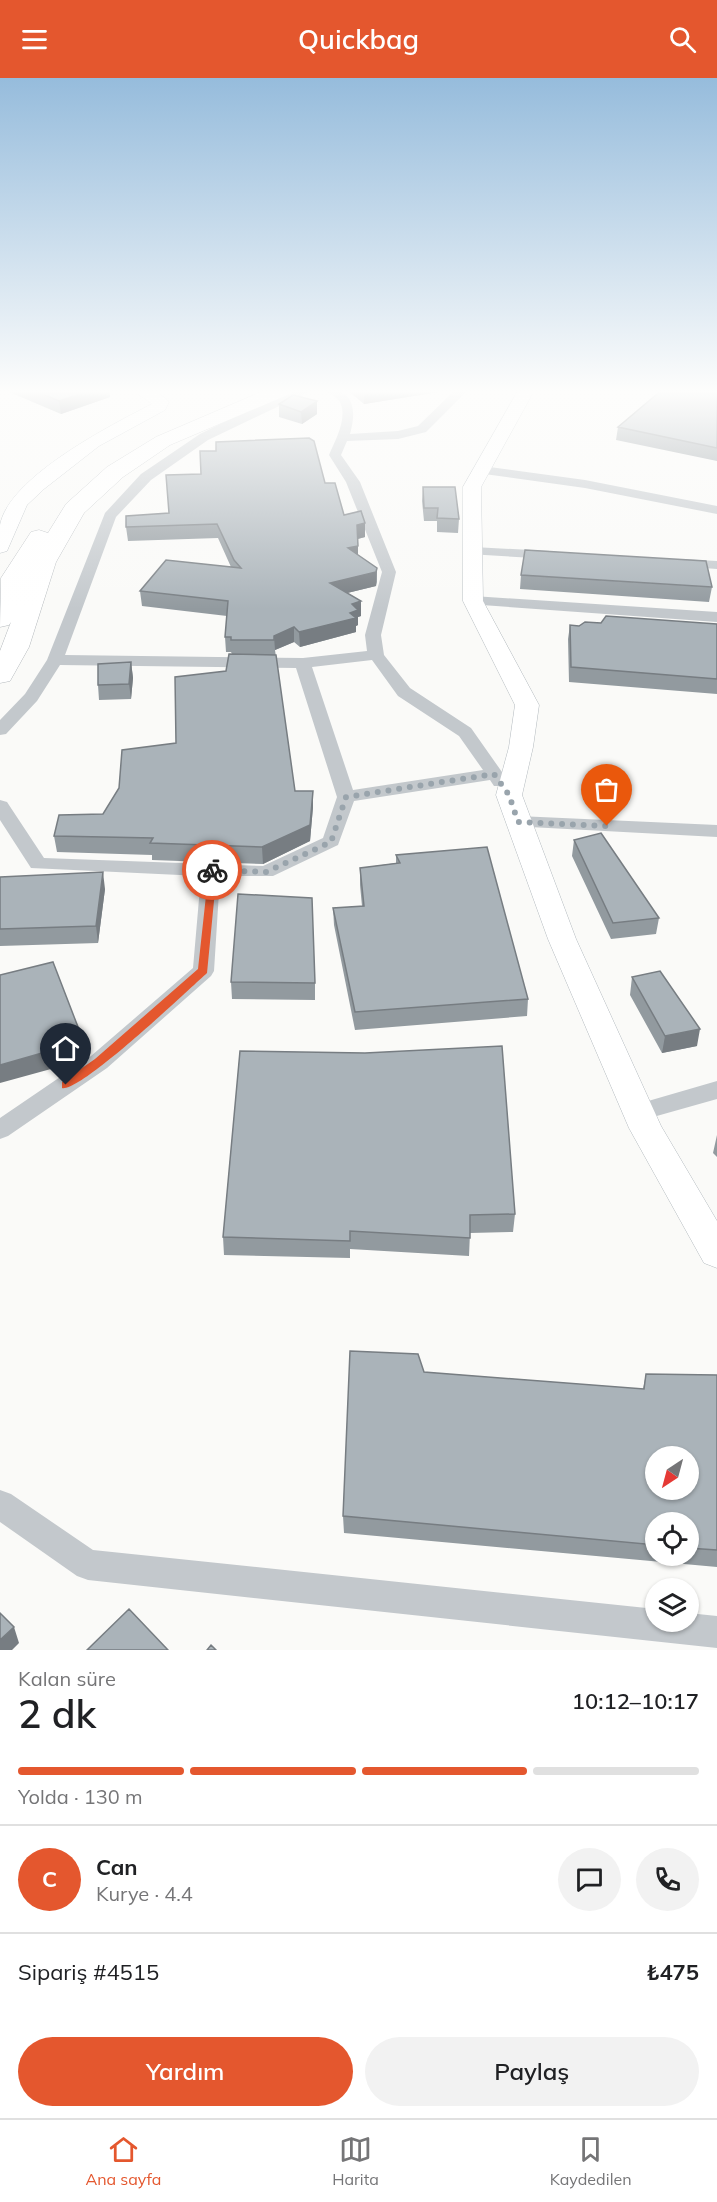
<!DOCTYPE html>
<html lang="tr">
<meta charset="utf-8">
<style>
:root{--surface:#fff;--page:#f2f2f2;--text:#202124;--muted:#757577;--line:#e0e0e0;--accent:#e4572e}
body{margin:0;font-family:Mulish,sans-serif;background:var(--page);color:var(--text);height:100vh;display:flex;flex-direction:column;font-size:22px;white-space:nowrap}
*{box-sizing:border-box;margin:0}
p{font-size:20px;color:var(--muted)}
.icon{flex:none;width:33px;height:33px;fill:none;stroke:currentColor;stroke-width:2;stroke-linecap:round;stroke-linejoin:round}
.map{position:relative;height:1572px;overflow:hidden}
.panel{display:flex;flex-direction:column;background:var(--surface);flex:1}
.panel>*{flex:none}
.needle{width:39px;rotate:216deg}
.controls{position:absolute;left:645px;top:1368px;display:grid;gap:12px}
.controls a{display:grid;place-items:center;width:54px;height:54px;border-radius:50%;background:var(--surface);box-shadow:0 2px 4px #0004;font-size:30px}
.pin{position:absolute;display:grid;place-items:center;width:51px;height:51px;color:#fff;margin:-62px -26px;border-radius:50% 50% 50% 0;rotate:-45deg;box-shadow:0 0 6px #0007}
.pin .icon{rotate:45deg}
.courier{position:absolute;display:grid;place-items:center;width:60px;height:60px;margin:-30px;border:4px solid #e4572e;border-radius:50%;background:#fff;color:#222;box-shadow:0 2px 8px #0007}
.head em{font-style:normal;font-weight:600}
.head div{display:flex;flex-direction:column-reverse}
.head{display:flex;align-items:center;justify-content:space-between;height:102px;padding:0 18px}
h1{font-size:39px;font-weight:600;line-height:45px}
.bar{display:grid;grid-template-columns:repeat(4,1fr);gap:9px 6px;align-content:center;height:72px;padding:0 18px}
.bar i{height:8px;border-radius:4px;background:var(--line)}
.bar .current{background:var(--accent)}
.bar p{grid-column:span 4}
.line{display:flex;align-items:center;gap:15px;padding:0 18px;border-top:2px solid var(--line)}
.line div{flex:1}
.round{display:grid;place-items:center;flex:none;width:63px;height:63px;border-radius:32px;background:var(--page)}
.action{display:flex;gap:12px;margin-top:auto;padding:12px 18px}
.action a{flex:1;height:69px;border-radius:36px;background:var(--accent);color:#fff;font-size:24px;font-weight:600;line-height:69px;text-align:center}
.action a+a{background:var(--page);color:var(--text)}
header{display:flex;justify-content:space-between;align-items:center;height:78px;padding:0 18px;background:var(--accent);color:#fff;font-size:27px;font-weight:600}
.tab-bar{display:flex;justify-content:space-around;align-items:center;height:84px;border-top:2px solid var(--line);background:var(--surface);font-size:16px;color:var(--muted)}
.tab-bar a{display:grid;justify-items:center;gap:3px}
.tab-bar .current{color:var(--accent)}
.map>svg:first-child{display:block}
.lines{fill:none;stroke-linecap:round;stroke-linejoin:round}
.secondary-casing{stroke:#b3babf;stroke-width:1}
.highway-casing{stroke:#b4b9bd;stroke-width:1}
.street{fill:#c3c8cc;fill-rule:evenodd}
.secondary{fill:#fff;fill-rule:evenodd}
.highway{fill:#fff;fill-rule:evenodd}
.wall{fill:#929a9f;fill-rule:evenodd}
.shaded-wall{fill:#777d82}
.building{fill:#aab3b9;stroke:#777d82;stroke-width:1.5;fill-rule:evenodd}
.route{fill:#e4572e}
.done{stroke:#99a4ac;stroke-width:6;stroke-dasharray:0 10.8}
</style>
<header><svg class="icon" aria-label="menu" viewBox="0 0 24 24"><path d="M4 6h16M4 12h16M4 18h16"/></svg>Quickbag<svg class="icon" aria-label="search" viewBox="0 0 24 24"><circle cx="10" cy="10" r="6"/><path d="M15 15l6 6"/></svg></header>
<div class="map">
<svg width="717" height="1572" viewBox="0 0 717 1572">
<rect width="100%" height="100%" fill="#fafaf8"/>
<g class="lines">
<g class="secondary-casing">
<path id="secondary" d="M131,311C146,311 159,312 169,324L165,332L99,368L44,411L27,427L7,473L0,475C0,466 0,456 0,447C9,399 111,347 152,326Z
M519,311H535L481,409L483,523L539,627L533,669L522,717L576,861L661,1048L717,1143V1190L704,1185L629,1050L548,861L496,717L509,669L515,627L463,523V409Z"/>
</g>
<g class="highway-casing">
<path id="highway" d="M268,311H295L292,315L170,367L123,399L84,435L56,484L29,569L10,603L0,605V573L11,544L9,547L0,549L1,500L31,454L39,452L48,455L66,426L107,389L156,359Z"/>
</g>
<path class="street" d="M298,311H315L208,362L151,402L116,439L65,577L303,580L367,573L365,557L382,494L346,404L329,377C335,363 348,340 340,324C336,318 329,316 324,311C354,311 357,331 350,356L398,353L418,348L456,311H469L426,354L398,361L347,363L341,377L360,404L396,494L381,557L384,577L410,610L471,650L509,704L506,708H494L490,702L354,723L338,767L273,798H220L214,893L211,898L107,990L8,1058L0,1061V1040L91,978L193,890L201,798L31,790L0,742V722L7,724L44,780L263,788L323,760L337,719L296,590L60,587L37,623L6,656L0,657V642L25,616L47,582L105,435L141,396L200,356L250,331ZM372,582L398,618L459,658L483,692L353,712L312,589Z
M482,388L585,402L717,428V436L585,410L477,395L476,392L477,389Z
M473,469L550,473L557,477L550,481L468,476L466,473Z
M681,481L717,483V491L676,488L674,485L676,482Z
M473,518L717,534V544L468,526L465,523Z
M518,738L717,747V759L511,748L509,744L511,740Z
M717,1003V1021L639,1043L631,1040L627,1034L631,1028Z
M0,1412L11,1416L93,1472L656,1531V1544H688V1535L717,1538V1570L88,1502L77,1498L0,1444Z"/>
<use href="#secondary" class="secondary"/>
<use href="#highway" class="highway"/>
</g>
<path class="wall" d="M2,311H109L110,319L61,336Z
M346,311H452L451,312L364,326Z
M717,311V383L616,362L618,349Z
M279,326L317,336L302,346L279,339Z
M325,405L344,437L365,445V459L358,461V477L377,490V504L376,508L347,515L361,523V538L358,539V547L356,548V554L300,569L294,564L275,572L295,713L313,729L310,763L263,786L152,782V777L57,774L54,758L103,736L176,665L226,593L232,576L231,574H226L225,559L227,538L142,528L140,513L231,489L218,460L128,463L126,449L169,435Z
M423,409L459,441L458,455L437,454V443H424L422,423Z
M521,497L712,509L709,524L520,511Z
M717,546V616L569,604L568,561L570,547L579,548Z
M131,584L133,600L131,621L99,622L98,607Z
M574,762L659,840L656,856L611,861L572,778Z
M396,777L528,921L527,938L355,952L334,847L333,830L362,828L360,807V790L396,785Z
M0,799L105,811L98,865L0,868Z
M632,899L697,968L662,975L630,917Z
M231,904L315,905V922L232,921Z
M240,973L515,1136L513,1154L470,1155L469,1178L350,1171V1180L224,1177L223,1159Z
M717,1057V1079L713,1075Z
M424,1294L643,1311L646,1296L717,1297V1489L344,1455L343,1438ZM656,1444H688V1478H656Z"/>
<path class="shaded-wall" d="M95,311H109L110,319L61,336L59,323Z
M377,311H452L451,312L364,326V313Z
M317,323V336L302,346L301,334Z
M365,445V459L357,461V447Z
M358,468V482L348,470Z
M377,490L376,508L331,519L330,505Z
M361,523V538L358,539V547L356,548V554L300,569L299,554L352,526Z
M294,549V564L275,572L274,558Z
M131,584L133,600L131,621L129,606Z
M313,713V729L310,763L263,786L262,769Z
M103,794L105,811L98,865L96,848Z
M700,951L697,968L662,975L665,958Z
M83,962L86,979L80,983L0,1005V987Z
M14,1549L19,1565L12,1572H0V1562Z"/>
<path class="building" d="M30,311H95L59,323Z
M362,311H377L364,313Z
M663,311H717V370L618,349Z
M293,317L317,323L301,334L279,326Z
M309,360L314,363L325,405H335L344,437L361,433L365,445L357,447L358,468L348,470L377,490L376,494L330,505L361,523L352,526L358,532L350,535L356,540L299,554L294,549L274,558V562H231V559H225L228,523L140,513L166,482L241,490L234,482L217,446L126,449V438L169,435L166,397L201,396L200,373H216V364Z
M423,409H455L459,441L437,440L438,430H424Z
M525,472L706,483L712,509L521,497Z
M606,538L717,546V601L571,589L570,547L579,548L585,544L601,545Z
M229,576L276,577L295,713H313L310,747L262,769L150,765L153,760L54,758L59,737L103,736L119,710L122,672L176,665L175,599L226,593Z
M131,584L129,606L98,607V586Z
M601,755L659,840L613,845L574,762Z
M487,769L528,921L355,934L333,830L364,828L360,790L400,785L396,777Z
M103,794L96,848L0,851V799Z
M238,816L312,820L315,905L231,904Z
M53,884L83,962L77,965L0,987V897Z
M660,893L700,951L665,958L632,899Z
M502,968L515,1136L470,1137V1160L350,1153V1163L223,1159L240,973L365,975Z
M350,1273L418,1276L424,1294L644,1311L646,1296L717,1297V1472L688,1470V1444H656V1467L343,1438ZM656,1378H688V1412H656Z
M129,1531L168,1572H87Z
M0,1535L14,1549L0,1562Z
M211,1567L216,1572H207Z"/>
<linearGradient id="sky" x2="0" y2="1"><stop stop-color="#96bcdc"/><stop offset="0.59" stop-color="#fdfdfc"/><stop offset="1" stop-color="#fdfdfc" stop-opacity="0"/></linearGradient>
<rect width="717" height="531" fill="url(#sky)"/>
<path class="route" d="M209,790L217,792L207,895C187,913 80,1015 62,1010V1004L95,981L198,891Z"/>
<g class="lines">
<path class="done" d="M212,792L266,794L331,764L346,719L494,696L509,717L518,744L607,748"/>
</g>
</svg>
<div class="controls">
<a><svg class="needle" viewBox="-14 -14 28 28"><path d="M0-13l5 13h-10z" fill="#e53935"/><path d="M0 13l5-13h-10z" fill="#757577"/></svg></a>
<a><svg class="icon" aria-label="locate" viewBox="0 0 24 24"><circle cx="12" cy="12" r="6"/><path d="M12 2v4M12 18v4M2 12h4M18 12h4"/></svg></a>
<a><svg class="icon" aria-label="layers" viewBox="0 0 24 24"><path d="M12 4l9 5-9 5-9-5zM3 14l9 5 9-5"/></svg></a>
</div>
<div class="pin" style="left:607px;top:748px;background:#ea580c"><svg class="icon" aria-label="bag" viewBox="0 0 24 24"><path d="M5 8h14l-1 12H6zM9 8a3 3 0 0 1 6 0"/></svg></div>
<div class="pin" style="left:66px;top:1007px;background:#1f2937"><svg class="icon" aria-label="home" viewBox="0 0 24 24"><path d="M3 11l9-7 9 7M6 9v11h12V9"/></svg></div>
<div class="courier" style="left:212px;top:792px"><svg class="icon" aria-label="bike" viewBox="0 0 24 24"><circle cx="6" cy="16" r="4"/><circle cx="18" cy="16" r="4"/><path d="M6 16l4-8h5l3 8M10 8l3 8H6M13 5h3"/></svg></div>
</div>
<section class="panel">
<div class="head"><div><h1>2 dk</h1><p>Kalan süre</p></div><em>10:12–10:17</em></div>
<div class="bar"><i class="current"></i><i class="current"></i><i class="current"></i><i></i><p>Yolda · 130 m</p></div>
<div class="line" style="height:108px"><b class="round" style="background:var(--accent);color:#fff">C</b><div><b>Can</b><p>Kurye · 4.4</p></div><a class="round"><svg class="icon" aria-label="chat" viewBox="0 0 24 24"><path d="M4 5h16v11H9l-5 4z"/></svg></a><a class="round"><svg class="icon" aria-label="phone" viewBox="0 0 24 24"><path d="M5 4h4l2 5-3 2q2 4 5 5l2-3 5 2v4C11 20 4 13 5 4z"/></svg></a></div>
<div class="line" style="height:78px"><div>Sipariş #4515</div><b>₺475</b></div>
<div class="action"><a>Yardım</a><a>Paylaş</a></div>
</section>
<nav class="tab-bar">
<a class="current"><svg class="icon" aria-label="home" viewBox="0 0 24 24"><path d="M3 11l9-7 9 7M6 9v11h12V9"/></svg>Ana sayfa</a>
<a><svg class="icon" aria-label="map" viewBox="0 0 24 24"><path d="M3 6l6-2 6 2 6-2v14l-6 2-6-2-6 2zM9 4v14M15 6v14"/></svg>Harita</a>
<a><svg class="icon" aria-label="saved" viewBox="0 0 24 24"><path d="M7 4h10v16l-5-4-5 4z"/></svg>Kaydedilen</a>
</nav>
